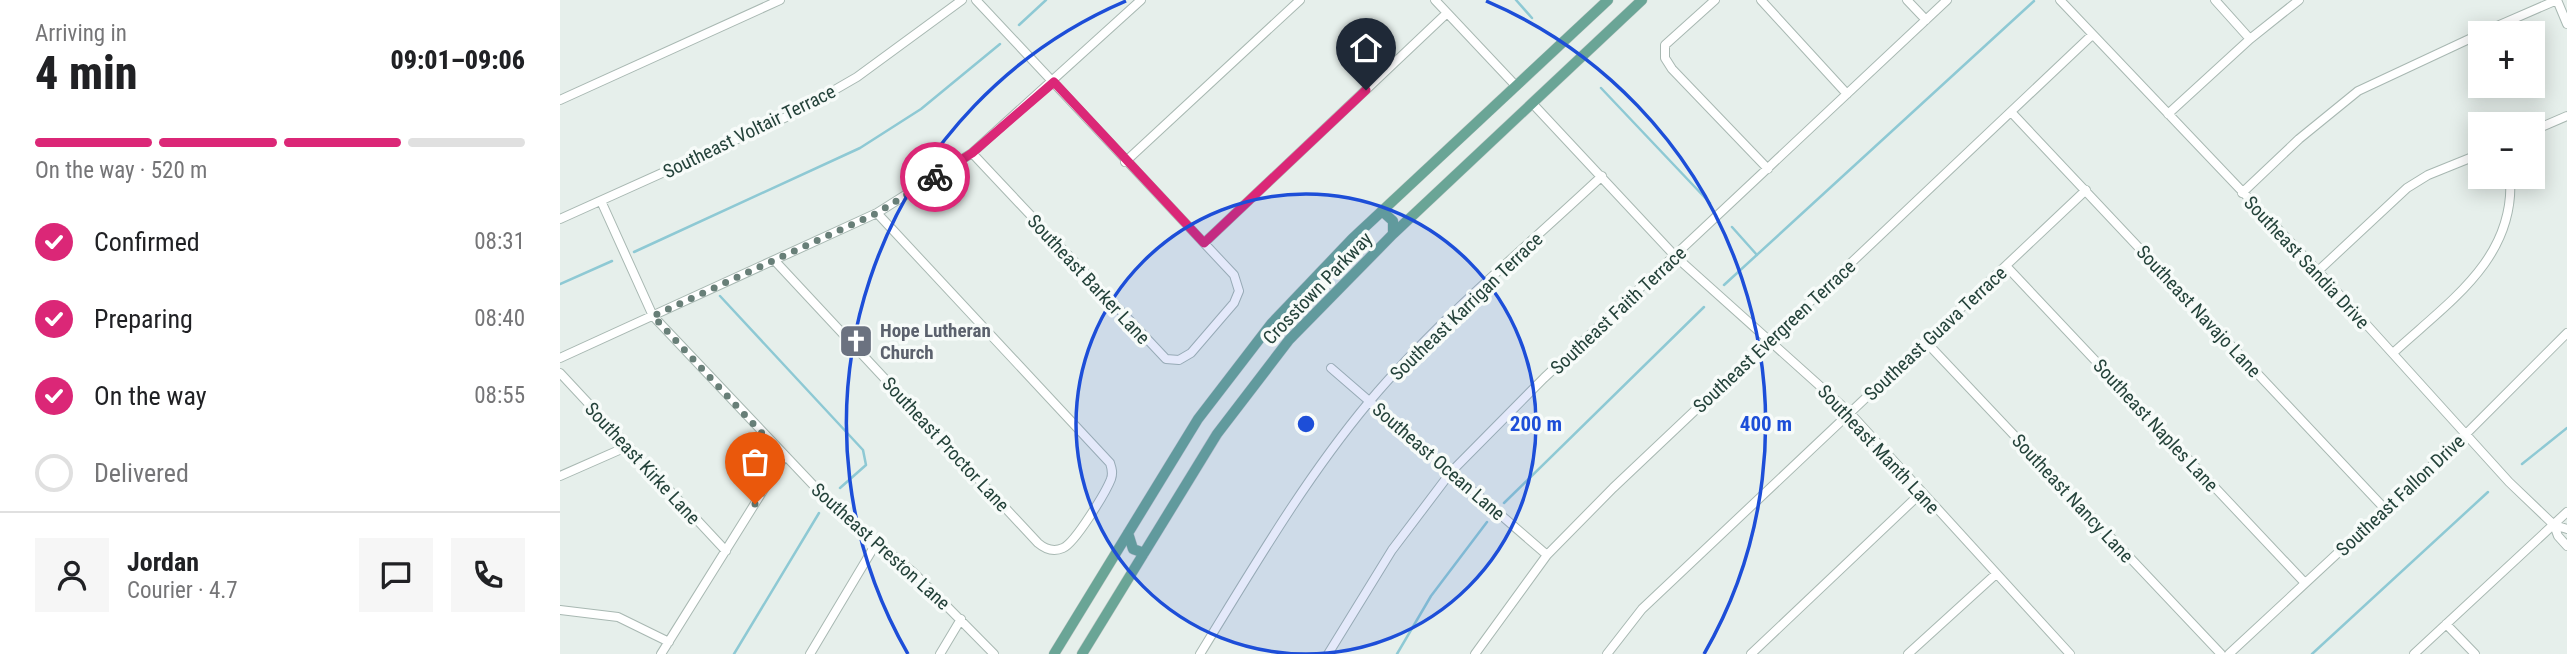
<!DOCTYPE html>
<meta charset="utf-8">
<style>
:root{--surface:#fff;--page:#f6f6f6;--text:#202124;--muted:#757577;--line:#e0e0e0;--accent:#db2777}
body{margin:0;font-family:"Roboto Condensed",sans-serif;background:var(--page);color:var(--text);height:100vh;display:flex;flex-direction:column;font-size:26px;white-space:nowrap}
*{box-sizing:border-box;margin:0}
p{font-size:23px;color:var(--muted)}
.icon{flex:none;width:38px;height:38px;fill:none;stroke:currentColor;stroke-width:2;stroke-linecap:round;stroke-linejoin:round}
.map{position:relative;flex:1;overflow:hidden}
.side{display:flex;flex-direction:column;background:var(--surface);width:560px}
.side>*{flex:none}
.buttons{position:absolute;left:1908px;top:21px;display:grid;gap:14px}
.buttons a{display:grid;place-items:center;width:77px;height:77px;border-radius:0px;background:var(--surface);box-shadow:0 4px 18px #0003;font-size:35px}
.pin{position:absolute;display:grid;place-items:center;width:60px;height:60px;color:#fff;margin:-72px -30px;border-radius:50% 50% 50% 0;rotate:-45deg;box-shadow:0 0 7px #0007}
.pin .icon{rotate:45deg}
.courier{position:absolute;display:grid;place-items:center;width:70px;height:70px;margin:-35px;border:5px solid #db2777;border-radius:50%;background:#fff;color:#222;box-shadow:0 2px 9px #0007}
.headline em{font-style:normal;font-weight:800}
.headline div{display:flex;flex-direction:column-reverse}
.headline{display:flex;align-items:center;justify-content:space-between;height:119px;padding:0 35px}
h1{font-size:46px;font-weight:800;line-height:52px}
.bar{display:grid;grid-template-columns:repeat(4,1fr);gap:10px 7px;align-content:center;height:84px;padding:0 35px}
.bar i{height:9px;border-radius:5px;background:var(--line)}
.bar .active{background:var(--accent)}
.bar p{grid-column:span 4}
.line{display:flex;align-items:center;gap:18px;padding:0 35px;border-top:2px solid var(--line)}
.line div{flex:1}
.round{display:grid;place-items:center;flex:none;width:74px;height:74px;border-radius:0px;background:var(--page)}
ol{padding:0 35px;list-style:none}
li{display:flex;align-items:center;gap:21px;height:77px}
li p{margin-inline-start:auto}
li .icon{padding:7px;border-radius:50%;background:var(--accent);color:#fff;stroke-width:4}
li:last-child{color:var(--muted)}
li i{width:38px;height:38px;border:4px solid var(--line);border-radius:50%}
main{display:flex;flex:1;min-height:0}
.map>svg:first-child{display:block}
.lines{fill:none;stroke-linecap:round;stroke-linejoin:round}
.stream{stroke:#8ec9d4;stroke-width:2.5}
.minor-casing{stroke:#a8b8b2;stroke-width:10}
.major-casing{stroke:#c2cac8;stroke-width:11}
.minor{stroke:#fff;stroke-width:8}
.major{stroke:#6aa596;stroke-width:10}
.done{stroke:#687f78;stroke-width:7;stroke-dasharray:0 12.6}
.route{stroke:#db2777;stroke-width:9}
.ring{fill:none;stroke:#1d4ed8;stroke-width:3.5}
.labels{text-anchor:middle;stroke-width:7;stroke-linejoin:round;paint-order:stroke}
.street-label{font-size:19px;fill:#24423a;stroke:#f7fbf9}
.worship-label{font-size:19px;font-weight:bold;fill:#5b616d;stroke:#f7fbf9;text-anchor:start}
.centre{fill:#1d4ed8;stroke:#f7fbf9;stroke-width:3.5}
.ring-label{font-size:21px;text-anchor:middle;font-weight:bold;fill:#1d4ed8;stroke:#f7fbf9;stroke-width:7;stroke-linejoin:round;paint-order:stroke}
</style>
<main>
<section class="side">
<div class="headline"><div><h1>4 min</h1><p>Arriving in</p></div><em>09:01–09:06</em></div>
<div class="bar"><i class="active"></i><i class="active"></i><i class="active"></i><i></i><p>On the way · 520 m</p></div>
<ol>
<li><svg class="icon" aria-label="check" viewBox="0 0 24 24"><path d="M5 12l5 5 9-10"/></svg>Confirmed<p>08:31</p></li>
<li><svg class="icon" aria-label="check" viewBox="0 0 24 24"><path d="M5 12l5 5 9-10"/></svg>Preparing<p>08:40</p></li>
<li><svg class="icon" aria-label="check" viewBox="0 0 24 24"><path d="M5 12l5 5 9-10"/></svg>On the way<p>08:55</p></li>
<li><i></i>Delivered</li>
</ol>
<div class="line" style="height:126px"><a class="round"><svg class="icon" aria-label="person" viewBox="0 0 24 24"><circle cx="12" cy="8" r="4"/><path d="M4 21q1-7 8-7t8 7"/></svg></a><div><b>Jordan</b><p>Courier · 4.7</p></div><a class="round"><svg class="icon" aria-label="chat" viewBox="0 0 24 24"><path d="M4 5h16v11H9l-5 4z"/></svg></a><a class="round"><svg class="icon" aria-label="phone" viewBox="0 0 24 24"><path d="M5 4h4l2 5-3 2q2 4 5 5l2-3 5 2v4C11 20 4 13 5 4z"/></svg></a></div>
</section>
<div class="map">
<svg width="2007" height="654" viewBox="0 0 2007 654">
<rect width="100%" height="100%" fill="#e6efeb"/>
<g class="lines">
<path class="stream" d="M956,0L972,18
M459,25L486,0
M1041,88L1150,203
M1172,227L1197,255
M74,252L300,148L361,109L440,44
M0,284L52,261
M1164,285L1474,1
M160,296L303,450L306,465L280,488
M1962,464L2007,428
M944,503L1144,307
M174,654L259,513
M837,654L871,596L927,522
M1752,654L1928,492"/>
<g class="minor-casing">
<path id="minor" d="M875,0L956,86
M1155,0L1105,45V58L1112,69L1208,169
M1201,0L1287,94
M1347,0L1366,20
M1500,0L1758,271L1949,482L1994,525L1998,536L2007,546
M1655,0L1690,39
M1997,0L2007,24
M1921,33L1997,0
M0,100L220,0
M972,103L1115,256L1290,413L1510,654
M1452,113L1825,509
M1608,114L1690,39L1739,0
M1972,131L2007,116
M412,153L606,359L619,360L631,353L674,303L679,291L674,275L416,0
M565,162L740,0
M1682,193L1739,139L1798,91L1920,34
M41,201L93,316L274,507L353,572L434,654
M0,219L233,114L297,77L402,0
M644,243L887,13
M215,261L478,543C485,549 494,552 503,548C515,543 546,492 551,479C553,473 552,469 550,463L317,213
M1447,267L1745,583
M1758,271L1847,188L1868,175L1920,154
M1366,342L1661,654
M1833,353C1887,303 1956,259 1950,177
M0,358L317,213L412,153L581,0
M771,368L987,555
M0,373L166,551
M0,476L66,447
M1994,525L2007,529
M0,610L58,617L109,642
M1886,624L1915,654
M101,654L224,457
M250,654L317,542
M380,654L401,619
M640,654C693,568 744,480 809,402C878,320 963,250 1042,176
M768,654L832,550L891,472L984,378L1387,0
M915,654L987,555L1053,488L1532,35
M1047,654L1082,609L1526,190
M1191,654L1361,493
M1348,654L1436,574
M1669,654L1907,433L2007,333
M1854,654L2007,512"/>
</g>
<g class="major-casing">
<path id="major" d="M822,211L833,221V234
M568,533L573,549L584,553
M494,654L638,419L711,324L792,239L1048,0
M522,654L657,434L729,340L833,234L1082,0"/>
</g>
<use href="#minor" class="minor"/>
<use href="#major" class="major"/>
</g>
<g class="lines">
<path class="done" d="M195,504L224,457L93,316L317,213L375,177"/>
<path class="route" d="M375,177L412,153L494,82L644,243L806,90"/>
</g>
<circle cx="746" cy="424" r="230" fill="#1d4ed8" fill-opacity=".12"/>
<g class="ring">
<circle cx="746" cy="424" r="230"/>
<path d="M348 654A460 460 0 0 1 566 1M926 1A460 460 0 0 1 1144 654"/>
</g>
<defs>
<g id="church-square" transform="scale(1.75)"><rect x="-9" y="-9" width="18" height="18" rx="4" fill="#6b7280" stroke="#f7fbf9"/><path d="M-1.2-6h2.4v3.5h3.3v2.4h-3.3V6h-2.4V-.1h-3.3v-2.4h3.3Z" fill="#fff"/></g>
</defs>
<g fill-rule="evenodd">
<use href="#church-square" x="296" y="341"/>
</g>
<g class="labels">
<g class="street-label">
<text transform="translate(189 131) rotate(-26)" y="7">Southeast Voltair Terrace</text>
<text transform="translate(1747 262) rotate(47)" y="7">Southeast Sandia Drive</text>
<text transform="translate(529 279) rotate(47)" y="7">Southeast Barker Lane</text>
<text transform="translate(757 288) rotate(-46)" y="7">Crosstown Parkway</text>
<text transform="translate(906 306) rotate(-44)" y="7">Southeast Karrigan Terrace</text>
<text transform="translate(1058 310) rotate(-43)" y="7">Southeast Faith Terrace</text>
<text transform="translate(1639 311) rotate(47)" y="7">Southeast Navajo Lane</text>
<text transform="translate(1375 333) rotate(-43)" y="7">Southeast Guava Terrace</text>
<text transform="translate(1214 336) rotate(-43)" y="7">Southeast Evergreen Terrace</text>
<text transform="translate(1596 425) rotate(47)" y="7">Southeast Naples Lane</text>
<text transform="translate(386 444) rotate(47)" y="7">Southeast Proctor Lane</text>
<text transform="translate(1319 449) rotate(47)" y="7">Southeast Manth Lane</text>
<text transform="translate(879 461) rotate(41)" y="7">Southeast Ocean Lane</text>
<text transform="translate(83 463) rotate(47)" y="7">Southeast Kirke Lane</text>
<text transform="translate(1840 495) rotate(-43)" y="7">Southeast Fallon Drive</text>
<text transform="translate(1513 498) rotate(47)" y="7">Southeast Nancy Lane</text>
<text transform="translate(321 546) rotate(42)" y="7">Southeast Preston Lane</text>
</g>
<g class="worship-label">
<text x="320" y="337">Hope Lutheran<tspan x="320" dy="22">Church</tspan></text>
</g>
</g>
<circle cx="746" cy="424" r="10" class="centre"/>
<g class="ring-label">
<text x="976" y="431">200 m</text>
<text x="1206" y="431">400 m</text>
</g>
</svg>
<div class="buttons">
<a>+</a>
<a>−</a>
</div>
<div class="pin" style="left:195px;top:504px;background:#ea580c"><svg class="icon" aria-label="bag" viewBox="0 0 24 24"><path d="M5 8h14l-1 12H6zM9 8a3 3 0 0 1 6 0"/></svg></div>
<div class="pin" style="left:806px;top:90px;background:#1f2937"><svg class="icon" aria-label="home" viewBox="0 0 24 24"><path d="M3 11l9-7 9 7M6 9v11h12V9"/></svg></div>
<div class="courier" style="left:375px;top:177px"><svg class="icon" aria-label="bike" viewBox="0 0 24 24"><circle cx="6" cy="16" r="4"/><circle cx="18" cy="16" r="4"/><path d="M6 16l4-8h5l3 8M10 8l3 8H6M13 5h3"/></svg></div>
</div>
</main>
